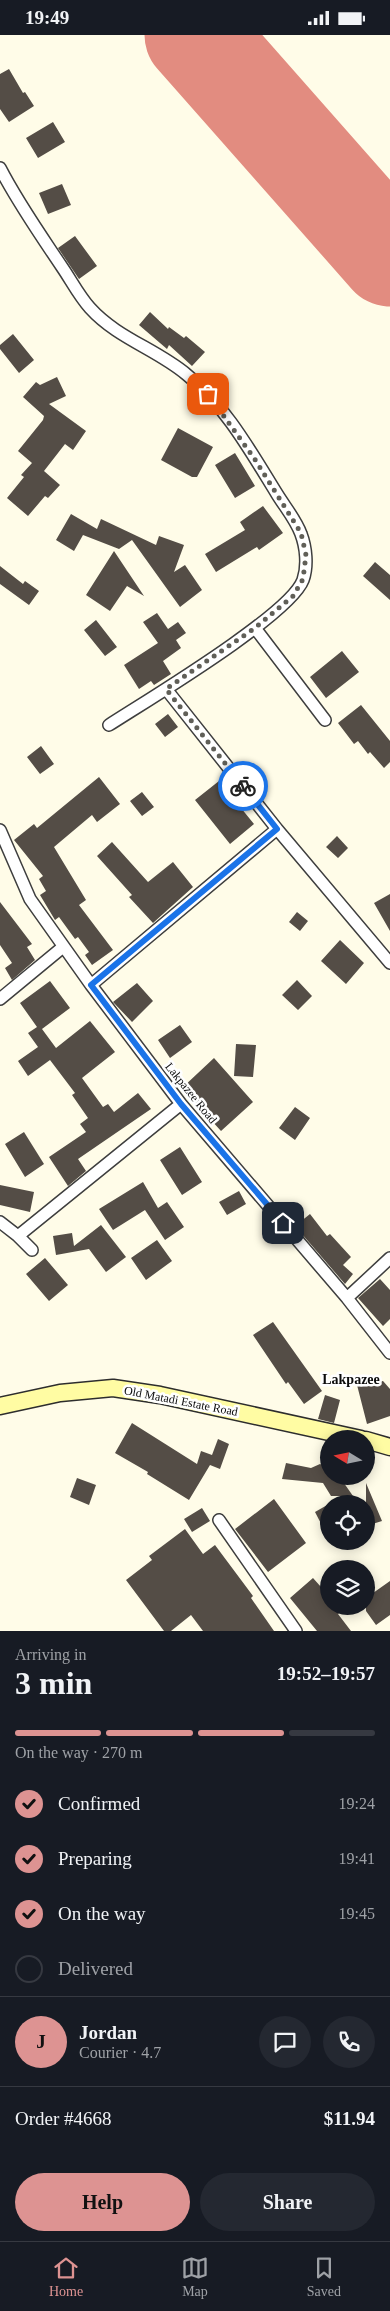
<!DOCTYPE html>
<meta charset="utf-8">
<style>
:root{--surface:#171b24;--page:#242831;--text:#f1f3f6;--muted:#9ea1a6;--line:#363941;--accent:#dd9392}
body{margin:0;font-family:Georgia,serif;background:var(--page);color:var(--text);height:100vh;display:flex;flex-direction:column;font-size:19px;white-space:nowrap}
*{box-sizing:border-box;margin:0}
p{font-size:16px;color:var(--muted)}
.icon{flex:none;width:28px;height:28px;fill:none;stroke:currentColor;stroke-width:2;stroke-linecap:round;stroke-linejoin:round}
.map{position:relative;height:1596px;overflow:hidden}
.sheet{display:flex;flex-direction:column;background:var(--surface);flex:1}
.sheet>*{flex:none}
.needle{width:32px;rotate:280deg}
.fabs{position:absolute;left:320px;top:1395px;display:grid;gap:10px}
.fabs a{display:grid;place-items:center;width:55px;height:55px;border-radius:50%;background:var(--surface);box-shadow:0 2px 12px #0003;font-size:25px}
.pin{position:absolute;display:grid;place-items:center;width:42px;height:42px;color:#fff;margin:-21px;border-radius:10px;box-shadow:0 2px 8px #0006}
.courier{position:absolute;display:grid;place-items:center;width:50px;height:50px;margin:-25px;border:4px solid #1a73e8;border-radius:50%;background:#fff;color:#222;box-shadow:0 1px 6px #0007}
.summary em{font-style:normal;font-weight:600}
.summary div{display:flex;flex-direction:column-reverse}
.summary{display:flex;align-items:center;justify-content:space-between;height:85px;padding:0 15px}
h1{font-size:32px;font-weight:600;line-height:38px}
.bar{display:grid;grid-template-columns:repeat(4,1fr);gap:8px 5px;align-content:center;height:60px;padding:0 15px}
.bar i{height:6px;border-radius:4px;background:var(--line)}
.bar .current{background:var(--accent)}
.bar p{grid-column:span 4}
.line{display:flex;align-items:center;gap:12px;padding:0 15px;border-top:1px solid var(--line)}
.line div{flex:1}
.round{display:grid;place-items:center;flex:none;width:52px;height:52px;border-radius:26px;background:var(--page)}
ol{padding:0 15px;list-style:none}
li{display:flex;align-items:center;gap:15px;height:55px}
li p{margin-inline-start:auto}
li .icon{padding:5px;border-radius:50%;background:var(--accent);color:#111;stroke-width:4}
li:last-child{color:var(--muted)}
li i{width:28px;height:28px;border:2px solid var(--line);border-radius:50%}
.primary-button{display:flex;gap:10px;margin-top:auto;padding:10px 15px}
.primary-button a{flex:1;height:58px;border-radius:30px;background:var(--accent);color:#111;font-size:20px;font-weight:600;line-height:58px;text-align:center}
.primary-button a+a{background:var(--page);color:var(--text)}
.status{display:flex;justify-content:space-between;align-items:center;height:35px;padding:0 25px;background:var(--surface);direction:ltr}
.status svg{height:14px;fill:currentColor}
.menu{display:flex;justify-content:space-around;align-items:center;height:70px;border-top:1px solid var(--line);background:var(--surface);font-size:14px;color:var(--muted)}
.menu a{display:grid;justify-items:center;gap:2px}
.menu .current{color:var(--accent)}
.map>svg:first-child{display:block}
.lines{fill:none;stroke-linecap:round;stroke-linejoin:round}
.runway{stroke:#e28c80;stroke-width:101}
.building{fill:#544d46}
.street-casing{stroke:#3e3e3e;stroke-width:14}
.secondary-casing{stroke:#2d2d2d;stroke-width:19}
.street{stroke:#fff;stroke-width:11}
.secondary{stroke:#fffca3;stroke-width:16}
.done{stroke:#605f58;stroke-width:5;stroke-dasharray:0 9}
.route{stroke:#1a73e8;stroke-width:6}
.labels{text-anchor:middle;stroke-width:5;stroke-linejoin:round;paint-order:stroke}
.street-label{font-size:12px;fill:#0b0b0b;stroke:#fff}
.neighbourhood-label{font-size:14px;font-weight:bold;fill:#0b0b0b;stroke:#fff}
</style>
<div class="status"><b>19:49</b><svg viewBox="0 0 49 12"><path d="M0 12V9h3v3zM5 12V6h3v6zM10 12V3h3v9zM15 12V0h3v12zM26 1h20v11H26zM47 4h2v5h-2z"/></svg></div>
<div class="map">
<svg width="390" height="1596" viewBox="0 0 390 1596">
<rect width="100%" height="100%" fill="#fffce8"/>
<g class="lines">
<path class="runway" d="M195,0L390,221"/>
</g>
<path class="building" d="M9,34L23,58L25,57L34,71L9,87L0,74V39Z
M53,87L65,107L38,123L26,103Z
M62,149L71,170L48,179L39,158Z
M75,201L97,231L79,244L58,213Z
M150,277L168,294L169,292L184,303L186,301L205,317L192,331L169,310L167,314L139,290Z
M13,299L34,325L19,338L0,314V310Z
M57,342L66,361L49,369L86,396L73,415L65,409L44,436L60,450L48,463L45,461L28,481L7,463L24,442L21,440L32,428L18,416L43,385L44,381L23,362L36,347L40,350Z
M178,393L213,412L197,442H192L161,425Z
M235,418L255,451L235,463L215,430Z
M263,471L283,498L259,515L257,512L216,537L205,519L245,495L240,487Z
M71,479L97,494L101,484L156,510L159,501L184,510L174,537L185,530L202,555L180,572L132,505L119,514L83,500L74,516L56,505Z
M114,516L144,561L127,551L110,576L86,560Z
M375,527L390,540V565L363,541Z
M0,531L23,549L25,546L39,556L29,570L0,549Z
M157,578L168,594L178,587L186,598L176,605L181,613L163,626L171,639L154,650L151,646L139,654L124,630L158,608L143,587Z
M96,585L117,612L105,621L84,595Z
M342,616L359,637L326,663L310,642Z
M361,670L390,706V727L384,733L370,717L368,719L358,706L354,709L338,688Z
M168,679L178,692L165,702L155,689Z
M41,711L54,729L40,739L27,722Z
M99,742L120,769L97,787L92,780L54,812L86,865L79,870L113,915L92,930L85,920L89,917L78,902L75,904L59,882L55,885L40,860L46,856L39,844L43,841L14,805L34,789L37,793Z
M219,746L254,789L230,809L195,765Z
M142,757L154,772L142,781L130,766Z
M337,801L348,813L338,823L326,812Z
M112,807L148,847L173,827L193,852L153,888L129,862L132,860L97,821Z
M390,859V896L374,868Z
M0,867L32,909L27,912L35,925L12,945L5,933L12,928L0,910Z
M297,877L308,886L300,896L289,887Z
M340,905L364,928L346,949L321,926Z
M297,945L312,961L298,975L282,960Z
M50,946L70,973L42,994L56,1013L90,986L115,1017L82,1043L103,1072L108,1069L114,1077L138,1058L151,1074L78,1124L86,1136L68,1151L49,1122L86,1097L80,1089L88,1083L72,1060L75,1058L50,1025L28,1041L18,1026L38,1012L28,998L37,992L20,968Z
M137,948L153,966L132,987L113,967Z
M180,990L192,1007L170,1023L158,1005Z
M236,1009L256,1010L253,1042L234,1041Z
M214,1023L253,1067L221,1096L182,1053Z
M295,1072L310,1083L295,1105L279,1093Z
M24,1097L44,1129L25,1142L5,1109Z
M180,1112L202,1147L182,1160L160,1125Z
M143,1147L158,1173L167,1167L184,1192L165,1205L145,1175L113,1195L99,1174Z
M0,1150L34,1157L30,1177L0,1170Z
M239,1156L246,1169L227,1180L219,1167Z
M310,1179L327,1201L330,1199L351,1222L343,1230L353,1239L345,1249L295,1191Z
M101,1190L126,1222L106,1237L89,1214L56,1220L53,1201L72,1198L74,1211Z
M157,1205L172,1226L146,1245L131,1223Z
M45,1223L68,1250L49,1266L26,1239Z
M380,1244L390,1255V1284L383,1291L358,1263Z
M273,1287L322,1356L304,1369L288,1347L286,1349L253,1300Z
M383,1346L390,1354V1381L367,1389L357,1350Z
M325,1360L340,1365L334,1388L318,1384Z
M132,1388L197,1429L201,1416L212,1420L218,1404L229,1409L220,1434L210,1430L189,1465L147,1439L148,1437L115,1418Z
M286,1428L311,1433L320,1429L329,1433V1441H339L353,1461H331L323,1448L282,1444Z
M77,1443L96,1450L89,1470L70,1462Z
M366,1448L382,1486L366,1491Z
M274,1464L306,1508L268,1537L235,1494Z
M329,1469V1504L315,1477Z
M202,1473L210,1486L192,1497L184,1484Z
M185,1494L203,1519L215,1510L253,1561L251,1563L274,1596H203L191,1580L171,1596H164L126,1545L152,1525L149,1521Z
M313,1543L329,1561V1571H348L338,1579L351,1596H317L290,1563Z
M390,1546V1580L376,1590L366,1576V1563Z"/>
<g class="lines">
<g class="street-casing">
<path id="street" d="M0,133C18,168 40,199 62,232C71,245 79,261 90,273C117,303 156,314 186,339C225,370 251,417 277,459C285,472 296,485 301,499C306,512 308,531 303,545C290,580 146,666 109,690
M255,593L325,685
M166,654L277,794L390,928
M0,795L30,864L91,950L181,1069L347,1263L390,1318
M91,950L277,794
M0,964L63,912
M0,1187L18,1201L32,1215
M18,1201L181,1069
M347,1263L390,1223
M219,1485L296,1596"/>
</g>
<g class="secondary-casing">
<path id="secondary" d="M0,1371L60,1358L113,1353L160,1360L361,1404
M366,1405L390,1412"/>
</g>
<use href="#street" class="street"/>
<use href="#secondary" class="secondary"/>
</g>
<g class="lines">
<path class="done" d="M208,359L254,423L301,498L306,520L303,544L293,561L255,593L166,654L243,751"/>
<path class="route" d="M243,751L277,794L91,950L181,1069L283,1188"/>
</g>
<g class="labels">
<g class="street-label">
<text transform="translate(191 1058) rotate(51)" y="4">Lakpazee Road</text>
<text transform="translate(181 1366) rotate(11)" y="4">Old Matadi Estate Road</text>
</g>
<g class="neighbourhood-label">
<text x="351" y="1349">Lakpazee</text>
</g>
</g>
</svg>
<div class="fabs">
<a><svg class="needle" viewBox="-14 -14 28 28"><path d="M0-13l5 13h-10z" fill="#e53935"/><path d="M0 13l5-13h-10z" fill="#9ea1a6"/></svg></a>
<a><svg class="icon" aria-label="locate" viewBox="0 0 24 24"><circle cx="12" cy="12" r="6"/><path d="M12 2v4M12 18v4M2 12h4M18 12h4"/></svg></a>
<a><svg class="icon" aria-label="layers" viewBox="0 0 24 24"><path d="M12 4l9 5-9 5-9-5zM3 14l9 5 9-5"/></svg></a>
</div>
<div class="pin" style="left:208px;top:359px;background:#ea580c"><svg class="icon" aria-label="bag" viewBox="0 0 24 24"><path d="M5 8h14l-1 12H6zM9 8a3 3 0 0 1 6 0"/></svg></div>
<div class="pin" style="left:283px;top:1188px;background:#1f2937"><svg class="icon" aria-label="home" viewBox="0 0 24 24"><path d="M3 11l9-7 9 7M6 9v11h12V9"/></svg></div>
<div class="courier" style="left:243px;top:751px"><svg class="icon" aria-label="bike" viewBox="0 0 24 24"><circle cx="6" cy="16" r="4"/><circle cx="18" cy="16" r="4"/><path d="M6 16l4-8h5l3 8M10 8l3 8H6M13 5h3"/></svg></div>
</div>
<section class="sheet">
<div class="summary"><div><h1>3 min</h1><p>Arriving in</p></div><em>19:52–19:57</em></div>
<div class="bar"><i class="current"></i><i class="current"></i><i class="current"></i><i></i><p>On the way · 270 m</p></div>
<ol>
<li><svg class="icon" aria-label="check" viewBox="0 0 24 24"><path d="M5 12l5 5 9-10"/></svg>Confirmed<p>19:24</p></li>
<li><svg class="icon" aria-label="check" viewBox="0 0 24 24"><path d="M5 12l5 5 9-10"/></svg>Preparing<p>19:41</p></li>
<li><svg class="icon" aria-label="check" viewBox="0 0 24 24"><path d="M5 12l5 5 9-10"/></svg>On the way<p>19:45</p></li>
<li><i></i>Delivered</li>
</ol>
<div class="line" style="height:90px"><b class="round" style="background:var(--accent);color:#111">J</b><div><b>Jordan</b><p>Courier · 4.7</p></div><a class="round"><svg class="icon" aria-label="chat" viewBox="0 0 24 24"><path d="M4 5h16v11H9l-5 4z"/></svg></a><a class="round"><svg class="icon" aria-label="phone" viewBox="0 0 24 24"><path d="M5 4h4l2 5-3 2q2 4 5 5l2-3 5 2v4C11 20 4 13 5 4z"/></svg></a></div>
<div class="line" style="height:65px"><div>Order #4668</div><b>$11.94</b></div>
<div class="primary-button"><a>Help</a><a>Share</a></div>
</section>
<nav class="menu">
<a class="current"><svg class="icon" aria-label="home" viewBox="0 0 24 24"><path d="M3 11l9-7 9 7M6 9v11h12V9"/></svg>Home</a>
<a><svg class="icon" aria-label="map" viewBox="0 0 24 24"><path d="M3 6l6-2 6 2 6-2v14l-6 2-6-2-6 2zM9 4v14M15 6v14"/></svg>Map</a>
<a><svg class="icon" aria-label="saved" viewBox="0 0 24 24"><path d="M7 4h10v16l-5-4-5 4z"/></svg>Saved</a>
</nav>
